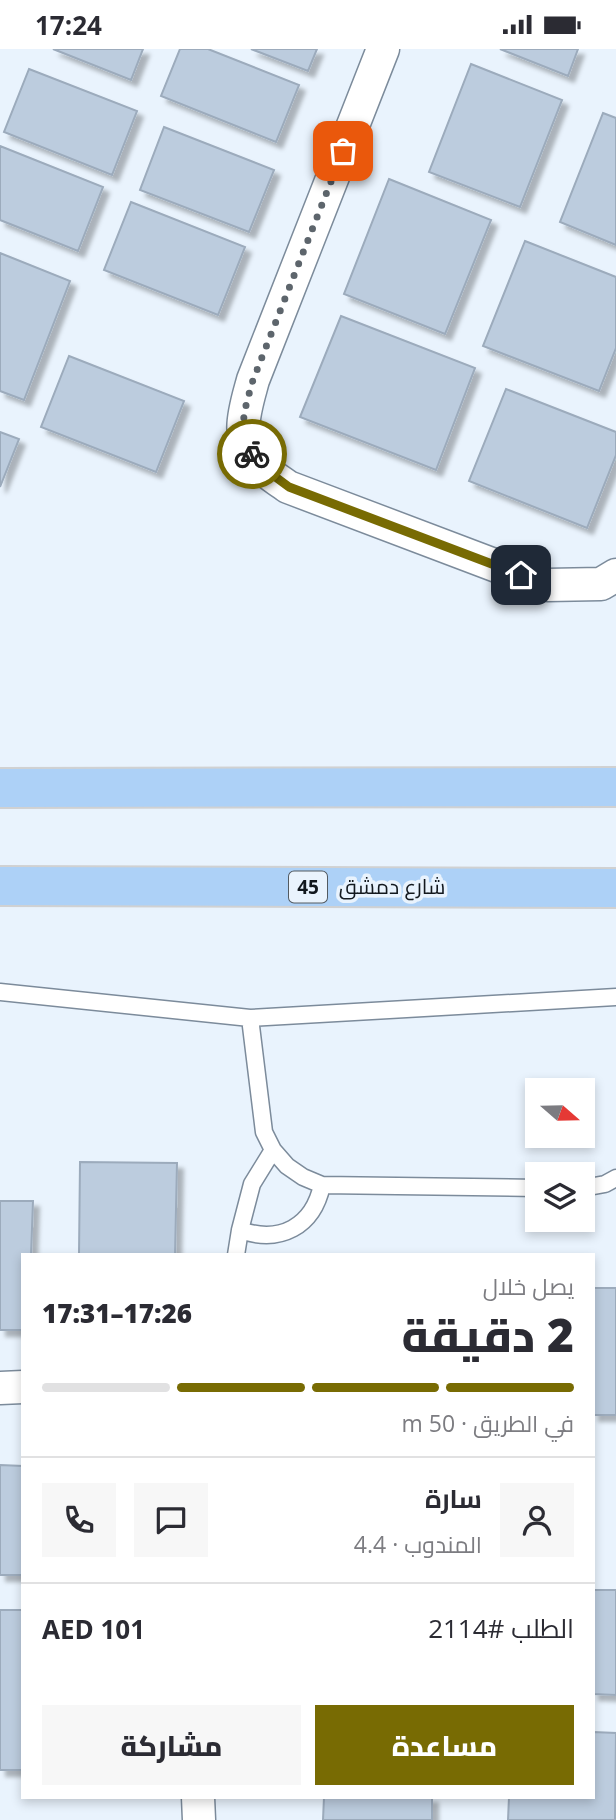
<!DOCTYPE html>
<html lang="ar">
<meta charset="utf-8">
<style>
:root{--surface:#fff;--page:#f7f7f7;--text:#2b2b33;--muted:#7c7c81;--line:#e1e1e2;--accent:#786b03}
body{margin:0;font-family:"Open Sans",Cairo,sans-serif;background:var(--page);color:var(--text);direction:rtl;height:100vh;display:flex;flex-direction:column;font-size:26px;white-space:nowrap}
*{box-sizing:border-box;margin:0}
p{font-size:23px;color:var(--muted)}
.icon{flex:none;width:38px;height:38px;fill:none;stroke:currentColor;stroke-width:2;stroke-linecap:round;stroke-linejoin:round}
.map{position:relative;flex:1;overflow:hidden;direction:ltr}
.details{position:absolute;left:21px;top:1204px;width:574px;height:546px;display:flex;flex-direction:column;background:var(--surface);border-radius:0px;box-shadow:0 4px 10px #0003;direction:rtl}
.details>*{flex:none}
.needle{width:46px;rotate:110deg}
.fabs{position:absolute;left:525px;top:1029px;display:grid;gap:14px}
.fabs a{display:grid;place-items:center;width:70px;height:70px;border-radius:0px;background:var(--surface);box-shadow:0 4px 10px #0003;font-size:35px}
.pin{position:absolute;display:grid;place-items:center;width:60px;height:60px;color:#fff;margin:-30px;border-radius:14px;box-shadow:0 4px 10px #0006}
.courier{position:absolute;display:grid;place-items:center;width:70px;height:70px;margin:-35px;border:5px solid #786b03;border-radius:50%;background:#fff;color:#222;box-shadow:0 2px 9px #0007}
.headline em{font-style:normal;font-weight:800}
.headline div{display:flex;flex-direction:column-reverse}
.headline{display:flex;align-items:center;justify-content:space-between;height:119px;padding:0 21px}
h1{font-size:46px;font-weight:800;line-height:52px}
.bar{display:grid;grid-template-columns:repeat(4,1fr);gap:10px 7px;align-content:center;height:84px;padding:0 21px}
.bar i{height:9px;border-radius:5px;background:var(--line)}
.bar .selected{background:var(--accent)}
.bar p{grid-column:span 4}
.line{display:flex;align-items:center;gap:18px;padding:0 21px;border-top:2px solid var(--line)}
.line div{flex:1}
.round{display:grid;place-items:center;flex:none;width:74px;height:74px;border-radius:0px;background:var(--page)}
.action{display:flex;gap:14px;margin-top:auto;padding:14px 21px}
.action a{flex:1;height:80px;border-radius:0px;background:var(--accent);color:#fff;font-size:28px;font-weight:800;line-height:80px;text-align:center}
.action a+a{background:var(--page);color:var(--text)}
.status{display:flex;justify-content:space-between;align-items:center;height:49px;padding:0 35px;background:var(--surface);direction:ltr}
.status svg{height:19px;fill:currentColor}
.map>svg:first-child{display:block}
.building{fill:#bcccde;stroke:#9cabbc;stroke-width:2;filter:url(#shadow)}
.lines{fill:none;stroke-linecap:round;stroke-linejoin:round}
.lane-casing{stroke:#7c8b9b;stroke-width:19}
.street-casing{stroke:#7c8b9b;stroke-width:35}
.primary-casing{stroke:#d0d1d2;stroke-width:42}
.lane{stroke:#fff;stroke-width:16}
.street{stroke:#fff;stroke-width:32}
.primary{stroke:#add1f7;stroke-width:38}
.done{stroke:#5d656c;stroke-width:7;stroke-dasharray:0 12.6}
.route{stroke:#786b03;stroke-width:9}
.labels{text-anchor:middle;stroke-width:7;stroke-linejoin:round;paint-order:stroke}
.shield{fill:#e9f3fd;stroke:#525a61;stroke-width:2}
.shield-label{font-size:19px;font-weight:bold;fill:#12181e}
.street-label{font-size:21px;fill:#12181e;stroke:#e9f3fd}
</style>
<div class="status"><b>17:24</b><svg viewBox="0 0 49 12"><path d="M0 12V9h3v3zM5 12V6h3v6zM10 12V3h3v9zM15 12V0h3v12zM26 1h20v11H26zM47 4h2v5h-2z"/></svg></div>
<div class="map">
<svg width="616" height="1771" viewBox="0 0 616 1771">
<defs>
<filter id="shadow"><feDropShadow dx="6" dy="6" stdDeviation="2" flood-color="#0004"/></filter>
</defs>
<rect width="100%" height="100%" fill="#e9f3fd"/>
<path class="building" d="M53,0H143L131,31Z
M180,0H208L299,36L276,93L161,47Z
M251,0H317L308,22Z
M500,0H578L568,27Z
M471,15L562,51L520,158L429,123Z
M29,20L137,62L112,126L4,83Z
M603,64L616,69V196L560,173Z
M164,78L274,121L249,183L140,141Z
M0,97L103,138L78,202L0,171Z
M389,130L491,171L445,285L344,245Z
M131,153L245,198L218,266L104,221Z
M525,192L616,228V299L599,342L483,297Z
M0,204L70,232L24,351L0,342Z
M341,267L475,319L436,421L300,368Z
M69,307L184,352L156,423L41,378Z
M506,340L616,383V406L587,479L469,432Z
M0,383L19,390L0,438Z
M80,1113L177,1114L175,1206H79Z
M0,1152H33L31,1206H23V1281H0Z
M593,1239H616V1366H593Z
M0,1416L23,1417V1526H0Z
M593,1541H616V1646L593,1645Z
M0,1561H23V1721H0Z
M593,1683L616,1684L615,1771H508L509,1748H593Z
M324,1748H432V1771H323Z"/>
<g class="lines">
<g class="lane-casing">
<path id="lane" d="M0,943L250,969L616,948
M250,969L264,1083L273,1101L287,1117L303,1128L322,1136L537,1139
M583,1139L605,1135L616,1129
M240,1181C280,1195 313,1178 322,1136
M236,1206L240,1181L252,1135L273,1101"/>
</g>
<g class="street-casing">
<path id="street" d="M383,0L253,331C245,361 234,389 258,415C266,424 279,431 288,438L547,536L601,535L616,526
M0,1339L23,1338
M198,1748L199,1771"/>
</g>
<g class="primary-casing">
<path id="primary" d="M0,739L616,738
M0,837L616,839"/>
</g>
<use href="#lane" class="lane"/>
<use href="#street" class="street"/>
<use href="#primary" class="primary"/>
</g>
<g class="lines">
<path class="done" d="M252,405C236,380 246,357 253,331L343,102"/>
<path class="route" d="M252,405L258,415L289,438L521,526"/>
</g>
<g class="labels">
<rect class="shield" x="289" y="822.5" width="38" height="31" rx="5"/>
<g class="shield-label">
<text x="308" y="845">45</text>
</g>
<g class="street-label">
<text x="392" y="845">شارع دمشق</text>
</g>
</g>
</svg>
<div class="fabs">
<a><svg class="needle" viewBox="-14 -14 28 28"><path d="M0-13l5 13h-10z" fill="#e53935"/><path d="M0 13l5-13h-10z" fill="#7c7c81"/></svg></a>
<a><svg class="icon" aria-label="layers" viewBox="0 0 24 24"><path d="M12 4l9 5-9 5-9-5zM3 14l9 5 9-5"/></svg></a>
</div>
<div class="pin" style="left:343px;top:102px;background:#ea580c"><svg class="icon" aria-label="bag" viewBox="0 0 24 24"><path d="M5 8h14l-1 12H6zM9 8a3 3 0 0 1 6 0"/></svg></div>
<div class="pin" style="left:521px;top:526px;background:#1f2937"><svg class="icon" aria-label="home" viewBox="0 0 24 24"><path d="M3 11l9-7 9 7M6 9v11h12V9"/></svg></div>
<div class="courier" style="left:252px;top:405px"><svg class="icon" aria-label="bike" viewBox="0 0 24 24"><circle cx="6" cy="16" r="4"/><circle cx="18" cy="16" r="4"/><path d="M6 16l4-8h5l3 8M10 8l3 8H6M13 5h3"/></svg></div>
<section class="details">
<div class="headline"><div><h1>2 دقيقة</h1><p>يصل خلال</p></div><em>17:26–17:31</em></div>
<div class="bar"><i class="selected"></i><i class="selected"></i><i class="selected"></i><i></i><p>في الطريق · 50 m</p></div>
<div class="line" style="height:126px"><a class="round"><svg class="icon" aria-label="person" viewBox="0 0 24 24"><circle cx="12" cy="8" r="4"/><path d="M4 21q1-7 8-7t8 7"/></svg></a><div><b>سارة</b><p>المندوب · 4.4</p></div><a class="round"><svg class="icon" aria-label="chat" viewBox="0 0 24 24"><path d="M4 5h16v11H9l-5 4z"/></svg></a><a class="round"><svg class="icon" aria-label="phone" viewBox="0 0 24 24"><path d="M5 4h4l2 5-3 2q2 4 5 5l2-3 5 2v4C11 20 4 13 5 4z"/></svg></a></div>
<div class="line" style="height:91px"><div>الطلب #2114</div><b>AED 101</b></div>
<div class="action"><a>مساعدة</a><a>مشاركة</a></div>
</section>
</div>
